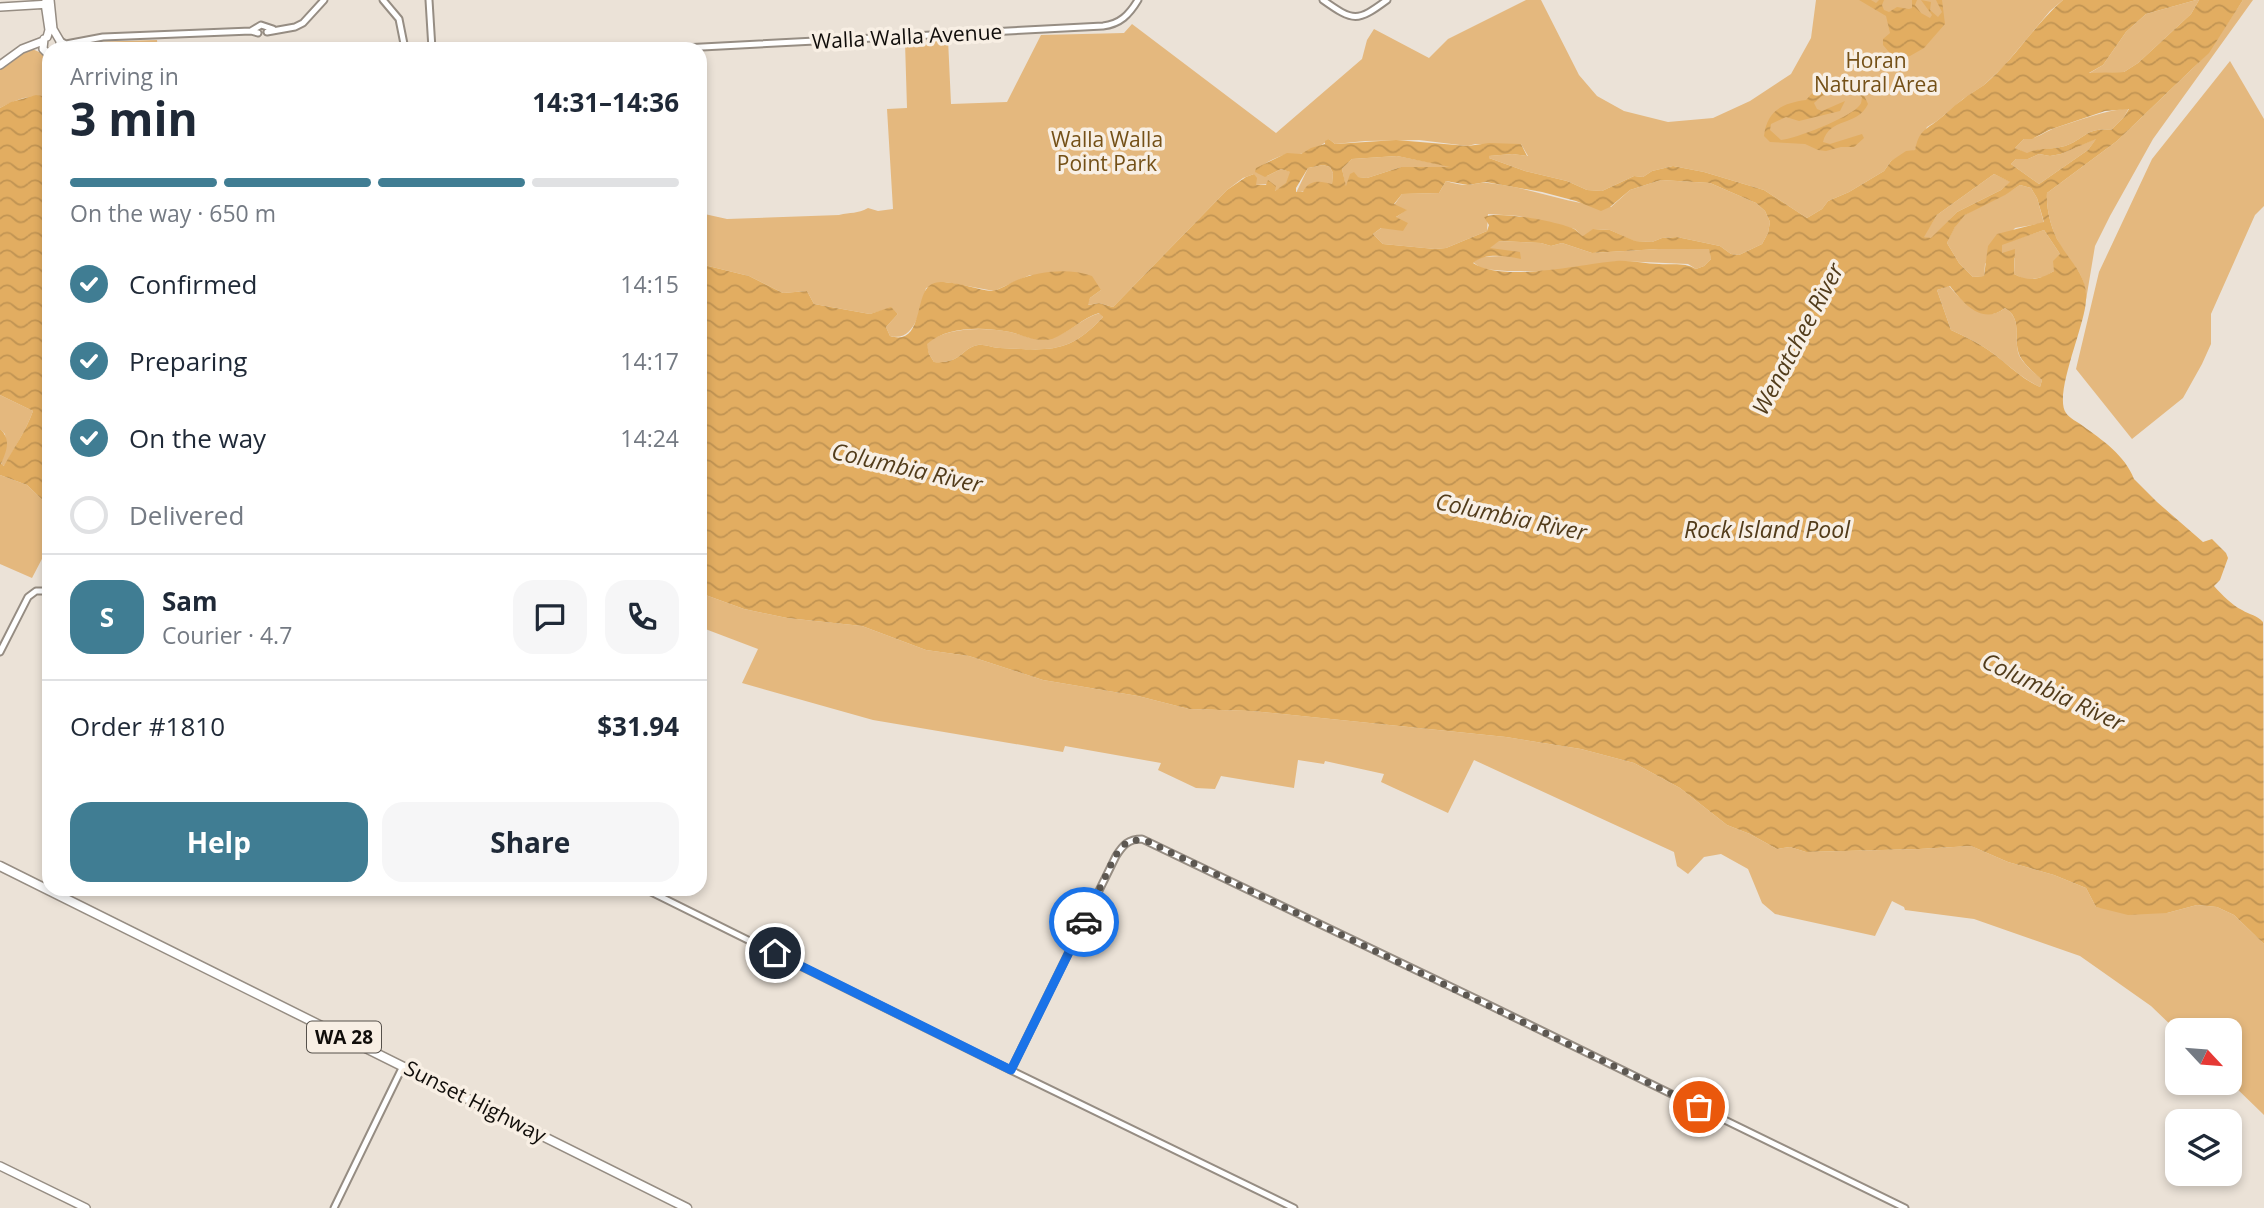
<!DOCTYPE html>
<meta charset="utf-8">
<style>
:root{--surface:#fff;--page:#f6f6f7;--text:#1f2937;--muted:#747a83;--line:#e0e1e3;--accent:#407d93}
body{margin:0;font-family:"Open Sans",sans-serif;background:var(--page);color:var(--text);height:100vh;display:flex;flex-direction:column;font-size:26px;white-space:nowrap}
*{box-sizing:border-box;margin:0}
p{font-size:23px;color:var(--muted)}
.icon{flex:none;width:38px;height:38px;fill:none;stroke:currentColor;stroke-width:2;stroke-linecap:round;stroke-linejoin:round}
.map{position:relative;flex:1;overflow:hidden}
.panel{position:absolute;left:42px;top:42px;width:665px;height:854px;display:flex;flex-direction:column;background:var(--surface);border-radius:21px;box-shadow:0 4px 10px #0003}
.panel>*{flex:none}
.needle{width:46px;rotate:116deg}
.controls{position:absolute;left:2165px;top:1018px;display:grid;gap:14px}
.controls a{display:grid;place-items:center;width:77px;height:77px;border-radius:14px;background:var(--surface);box-shadow:0 4px 10px #0003;font-size:35px}
.pin{position:absolute;display:grid;place-items:center;width:60px;height:60px;color:#fff;margin:-30px;border:4px solid #fff;border-radius:50%;box-shadow:0 2px 7px #0007}
.courier{position:absolute;display:grid;place-items:center;width:70px;height:70px;margin:-35px;border:5px solid #1a73e8;border-radius:50%;background:#fff;color:#222;box-shadow:0 2px 9px #0007}
.overview em{font-style:normal;font-weight:700}
.overview div{display:flex;flex-direction:column-reverse}
.overview{display:flex;align-items:center;justify-content:space-between;height:119px;padding:0 28px}
h1{font-size:46px;font-weight:700;line-height:52px}
.bar{display:grid;grid-template-columns:repeat(4,1fr);gap:10px 7px;align-content:center;height:84px;padding:0 28px}
.bar i{height:9px;border-radius:5px;background:var(--line)}
.bar .current{background:var(--accent)}
.bar p{grid-column:span 4}
.line{display:flex;align-items:center;gap:18px;padding:0 28px;border-top:2px solid var(--line)}
.line div{flex:1}
.round{display:grid;place-items:center;flex:none;width:74px;height:74px;border-radius:21px;background:var(--page)}
ol{padding:0 28px;list-style:none}
li{display:flex;align-items:center;gap:21px;height:77px}
li p{margin-inline-start:auto}
li .icon{padding:7px;border-radius:50%;background:var(--accent);color:#fff;stroke-width:4}
li:last-child{color:var(--muted)}
li i{width:38px;height:38px;border:4px solid var(--line);border-radius:50%}
.primary-button{display:flex;gap:14px;margin-top:auto;padding:14px 28px}
.primary-button a{flex:1;height:80px;border-radius:21px;background:var(--accent);color:#fff;font-size:28px;font-weight:700;line-height:80px;text-align:center}
.primary-button a+a{background:var(--page);color:var(--text)}
.map>svg:first-child{display:block}
.park{fill:#e4b87e}
.water{fill:url(#water-waves);fill-rule:evenodd}
.lines{fill:none;stroke-linecap:round;stroke-linejoin:round}
.minor-casing{stroke:#968d83;stroke-width:9}
.major-casing{stroke:#968d83;stroke-width:10}
.highway-casing{stroke:#968d83;stroke-width:11}
.minor{stroke:#fff;stroke-width:5}
.major{stroke:#fff;stroke-width:7}
.highway{stroke:#fff;stroke-width:8}
.done{stroke:#5d5852;stroke-width:7;stroke-dasharray:0 12.6}
.route{stroke:#1a73e8;stroke-width:9}
.labels{text-anchor:middle;stroke-width:7;stroke-linejoin:round;paint-order:stroke}
.shield{fill:#f8efe4;stroke:#56514b;stroke-width:2}
.shield-label{font-size:19px;font-weight:bold;fill:#100d0a}
.street-label{font-size:21px;fill:#100d0a;stroke:#f8efe4}
.park-label{font-size:21px;fill:#745017;stroke:#f8efe4}
.water-label{font-size:23px;font-style:italic;fill:#523c1b;stroke:#f8efe4}
</style>
<div class="map">
<svg width="2264" height="1208" viewBox="0 0 2264 1208">
<defs>
<pattern id="water-waves" width="16" height="10" patternUnits="userSpaceOnUse" patternTransform="scale(1.75)"><rect width="16" height="10" fill="#e2ad61"/><path d="M0 5q4-4 8 0t8 0" fill="none" stroke="#c19453"/></pattern>
</defs>
<rect width="100%" height="100%" fill="#ebe2d7"/>
<path class="park" d="M1526,0H1541L1579,75L1597,96L1624,111L1668,122L1713,118L1750,101L1791,74L1811,38L1816,0H2063L2050,11L2004,66L1984,85L1963,99L1937,121L1927,127L1915,150L1891,161L1884,171L1849,192L1828,201L1822,209L1807,218L1764,190L1704,172L1673,166L1652,171L1643,177L1634,176L1602,191L1587,190L1567,181L1525,171L1489,158V156L1512,154L1528,156L1521,144H1475L1468,146L1419,140L1365,141L1335,144L1329,139C1326,144 1306,153 1300,154C1294,155 1289,153 1284,155C1272,159 1264,163 1256,172L1267,176L1281,169L1291,172L1286,184L1275,191L1268,184L1256,185L1254,174L1243,178L1227,190L1113,307L1099,303L1087,305L1090,298L1101,290L1030,275L994,291L946,282L926,288C921,306 916,343 890,336L886,327L898,314L891,308L870,314L814,304L807,291L783,293L749,276L700,264V213L727,219L839,215C851,212 857,214 868,208L878,211L893,209L887,109L907,108L905,42L948,39L951,104L1007,102L1041,35L1124,33L1132,24L1276,133L1362,59L1367,40L1374,29L1429,58L1448,39Z
M2196,0H2199L2191,14L2138,63L2124,72L2088,74L2103,65L2126,32L2146,14Z
M2243,0H2253L2153,139L2110,216L2095,246L2086,300C2085,267 2070,267 2058,241C2051,228 2046,208 2047,193L2117,141L2192,69L2208,53Z
M157,40L158,49L236,46V49H71L93,42Z
M32,49L49,56V97C31,94 16,99 0,108V68L23,52Z
M2230,61L2264,119V206L2255,215L2211,314V344L2202,364L2183,398L2132,439L2076,369L2099,272L2152,159Z
M2129,108L2124,117L2111,130C2086,127 2085,139 2065,146C2051,150 2040,147 2027,154L2015,148L2024,139C2036,140 2044,132 2055,128C2080,120 2103,111 2129,108Z
M2097,138L2088,150L2039,184L2011,164L2016,159H2028L2039,154L2050,156L2061,154Z
M1397,156L1454,167H1401L1367,178L1357,177L1346,188L1342,169L1352,159Z
M1323,165L1330,167L1333,173L1332,185L1296,193L1308,168Z
M1994,174L2011,182L2001,190L1957,212L1931,239L1923,237L1937,215Z
M1661,180L1710,183L1756,203L1765,211L1770,222L1768,233L1762,244L1739,255L1731,254L1720,246L1677,237L1662,238L1652,242L1634,241L1610,230L1594,229L1583,237L1575,229L1519,216L1488,214L1487,231L1446,248L1435,249L1383,244L1373,234L1406,210L1394,205L1402,194L1439,193L1446,181C1452,183 1460,185 1467,185C1474,185 1481,182 1488,183C1530,187 1570,205 1611,207L1630,190Z
M2020,185L2031,188L2037,198L2044,223L2015,228L1985,264L1984,276L1973,277L1959,263L1947,243C1952,233 1956,221 1965,215C1980,204 2004,196 2020,185Z
M2044,230L2060,254L2054,271L2044,277L2026,280L2014,274L2015,258L2002,254V244Z
M1498,241L1541,243L1551,246L1562,243L1592,253L1658,249H1710L1711,259L1704,266L1696,269L1688,264L1620,261L1552,271H1507L1482,269L1473,262L1481,257L1502,256L1489,248Z
M1949,286C1963,302 1984,325 2005,308C2023,319 2013,337 2019,355C2023,364 2035,373 2042,380L2040,387C2022,378 2014,370 1999,358C1985,346 1968,338 1951,330L1937,290Z
M1100,313L1103,317C1068,355 1048,350 1000,348C993,348 984,344 978,345C961,348 962,364 934,362L929,354L926,343C949,327 983,327 1010,332C1023,335 1039,343 1052,338C1069,333 1082,318 1100,313Z
M0,395L33,411C26,431 14,447 5,466L1,465L6,443L5,434L0,429Z
M0,475L27,485L49,506V557L44,555L32,578L0,564Z
M700,593L744,609L787,618L862,626L926,650L969,656L1043,680L1138,696L1189,709L1252,711L1506,737L1581,749L1634,763L1680,788L1727,825L1750,834L1777,849L1790,847L1806,852L1919,849L1971,846L2008,862L2054,875L2086,888L2096,907L2167,913L2197,905L2217,907L2234,915L2264,944V1115L2230,1082V1031H2177L2151,1006L2080,956L1974,919L1905,910L1904,907L1892,901L1875,936L1775,914L1762,903L1748,869L1721,854L1704,857L1688,874L1677,866L1674,852L1474,760L1448,813L1381,782L1384,774L1325,761L1324,764L1298,760L1294,788L1221,776L1215,789L1196,788L1158,770L1161,763L1065,746L1063,752L873,720L742,683L758,649L700,627Z"/>
<path class="water" d="M1859,0H1871L1876,3L1879,0H1884L1882,5L1884,10L1889,12L1897,7L1909,9L1912,8V0H1917L1915,5L1921,13L1930,18L1932,15L1921,0L1931,2L1930,10L1938,17L1942,12L1936,0H1942L1945,24L1924,48L1910,56L1895,59L1883,45V39L1890,33L1886,16Z
M2063,0H2196L2146,14L2126,32L2103,65L2089,73L2124,72L2138,63L2191,14L2199,0H2243L2209,53L2192,69L2117,141L2047,193C2046,208 2051,230 2060,244C2071,263 2088,276 2086,300C2085,326 2053,395 2066,413C2069,418 2078,422 2083,426C2102,440 2125,455 2134,479L2157,502L2203,542L2212,539L2226,553L2228,558L2220,580L2214,586C2222,595 2232,605 2242,610C2250,615 2257,615 2263,622L2264,944L2234,915L2217,907L2197,905L2167,913L2128,915L2096,907L2086,888L2054,875L2008,862L1971,846L1919,849L1806,852L1790,847L1777,849L1750,834L1727,825L1680,788L1634,763L1581,749L1506,737L1252,711L1189,709L1138,696L1043,680L969,656L926,650L862,626L787,618L744,609L700,593V264L749,276L783,293L807,291L814,304L870,314L891,307L898,314L886,327L890,336C922,346 915,300 928,287C941,274 976,291 992,291C1000,290 1010,283 1017,280C1041,271 1068,268 1092,276L1101,290L1090,298L1088,305L1099,303L1113,307L1227,190L1246,177L1254,174L1257,178L1256,185H1266L1268,180L1276,186L1275,191L1286,183L1290,172L1281,169L1265,177L1255,172L1256,168L1287,153L1301,154L1311,148L1325,144V141L1329,139L1335,144L1396,140L1468,146L1489,143L1521,144L1527,156L1512,154L1489,156V158L1525,171L1567,181L1587,190L1602,191L1634,176L1643,177L1652,171L1673,166L1704,172L1764,190L1807,218L1822,209L1828,201L1849,192L1884,171L1891,161L1906,151L1915,150C1919,132 1923,131 1937,121C1945,115 1953,106 1962,100C1969,94 1977,90 1984,85C2014,60 2034,25 2063,0ZM2129,109L2124,117L2111,130C2086,127 2085,139 2065,146C2051,150 2040,147 2027,153L2015,148L2024,139H2032L2049,130L2105,111ZM2096,139L2088,150L2039,184L2011,164L2016,159H2028L2039,154L2050,156L2061,154ZM1397,156L1450,167H1401L1367,178L1358,177L1354,172L1350,174L1346,186L1342,169L1352,159ZM1323,165L1330,167L1333,173L1332,184C1320,181 1309,179 1303,192H1296V188L1308,168ZM1994,174L2010,182L2001,190L1957,212L1931,238L1924,237L1937,215ZM1661,180L1710,183L1756,203L1765,211L1770,222L1768,233L1762,244L1739,255L1731,254L1720,246L1677,237L1662,238L1652,242L1635,241L1610,230L1593,229L1583,236C1582,236 1575,229 1574,229C1560,222 1497,210 1484,217L1489,225L1487,231L1446,248L1435,249L1383,244L1373,234L1381,228L1403,231L1408,223L1396,217L1407,210L1394,204L1402,194L1439,193L1446,181L1468,185L1486,182L1542,192L1576,201L1601,211L1610,207L1630,190ZM2020,185L2031,188L2037,198L2044,222L1997,234L1988,246L1984,276L1973,277L1959,263L1947,243L1955,227L1965,215L2005,195ZM2044,230L2060,254L2053,261L2054,271C2039,280 2029,282 2014,274L2015,249L2002,253V245ZM1499,241L1541,243L1551,246L1562,243L1592,253L1658,249H1709L1711,259L1704,266L1696,269C1685,262 1672,265 1659,264C1645,264 1630,260 1616,261C1582,264 1502,283 1473,263C1486,252 1505,256 1521,259L1520,252L1490,248ZM1950,286C1963,303 1982,326 2005,308C2023,319 2013,337 2019,354C2023,364 2035,373 2042,380L2040,387C2024,380 2013,369 1999,358C1985,346 1968,338 1951,330L1937,290ZM1099,313L1103,317C1068,355 1048,350 1000,348C993,348 984,344 978,345C961,348 962,364 934,362L929,354L927,344C948,326 983,327 1010,332C1023,335 1038,343 1052,339C1069,333 1082,318 1099,313Z
M1840,83L1861,89L1868,104C1857,127 1829,117 1823,142L1830,144L1862,134L1864,138L1854,147H1841L1826,151L1818,150L1805,144L1770,142L1764,136C1767,110 1783,103 1806,100L1817,88ZM1837,93C1845,98 1853,91 1862,97C1861,103 1862,103 1858,107C1848,118 1795,139 1781,140L1770,130L1771,124L1786,117L1799,121L1840,111L1845,101L1822,111L1817,109L1814,103L1822,96Z
M36,95L49,97V506L27,485L0,475V429C12,440 6,452 1,464L4,466C14,447 26,431 33,411L0,395V108L11,102Z"/>
<g class="lines">
<g class="minor-casing">
<path id="minor" d="M383,0L399,19L405,49
M429,0L432,49
M1323,0C1354,22 1357,22 1387,0
M251,31L261,25L273,29
M267,32L295,27L303,23L324,0
M60,41L66,44L103,37L251,31L258,33
M664,49L1103,26C1120,24 1129,15 1138,0
M0,652L28,597L36,591H49
M645,889L990,1060L1294,1208
M1011,1070L1116,856C1123,845 1128,839 1142,839L1489,1005L1905,1208
M334,1208L403,1066"/>
</g>
<g class="major-casing">
<path id="major" d="M50,0L53,29L60,41V49
M45,3L49,30L47,37
M0,7L50,4
M44,39L43,49L49,55
M0,65L22,49L43,41
M0,1166L86,1208"/>
</g>
<g class="highway-casing">
<path id="highway" d="M0,866L687,1208"/>
</g>
<use href="#minor" class="minor"/>
<use href="#major" class="major"/>
<use href="#highway" class="highway"/>
</g>
<g class="lines">
<path class="done" d="M1084,922L1115,856L1126,843L1132,840L1147,841L1699,1107"/>
<path class="route" d="M775,953L1011,1070L1084,922"/>
</g>
<g class="labels">
<rect class="shield" x="307" y="1021.5" width="74" height="31" rx="5"/>
<g class="shield-label">
<text x="344" y="1044">WA 28</text>
</g>
<g class="street-label">
<text transform="translate(907 37) rotate(-3)" y="7">Walla Walla Avenue</text>
<text transform="translate(475 1102) rotate(27)" y="7">Sunset Highway</text>
</g>
<g class="park-label">
<text x="1876" y="68">Horan<tspan x="1876" dy="24">Natural Area</tspan></text>
<text x="1107" y="147">Walla Walla<tspan x="1107" dy="24">Point Park</tspan></text>
</g>
<g class="water-label">
<text transform="translate(1798 339) rotate(-62)" y="8">Wenatchee River</text>
<text transform="translate(907 468) rotate(13)" y="8">Columbia River</text>
<text transform="translate(1511 517) rotate(12)" y="8">Columbia River</text>
<text x="1767" y="538">Rock Island Pool</text>
<text transform="translate(2053 692) rotate(25)" y="8">Columbia River</text>
</g>
</g>
</svg>
<div class="controls">
<a><svg class="needle" viewBox="-14 -14 28 28"><path d="M0-13l5 13h-10z" fill="#e53935"/><path d="M0 13l5-13h-10z" fill="#747a83"/></svg></a>
<a><svg class="icon" aria-label="layers" viewBox="0 0 24 24"><path d="M12 4l9 5-9 5-9-5zM3 14l9 5 9-5"/></svg></a>
</div>
<div class="pin" style="left:1699px;top:1107px;background:#ea580c"><svg class="icon" aria-label="bag" viewBox="0 0 24 24"><path d="M5 8h14l-1 12H6zM9 8a3 3 0 0 1 6 0"/></svg></div>
<div class="pin" style="left:775px;top:953px;background:#1f2937"><svg class="icon" aria-label="home" viewBox="0 0 24 24"><path d="M3 11l9-7 9 7M6 9v11h12V9"/></svg></div>
<div class="courier" style="left:1084px;top:922px"><svg class="icon" aria-label="car" viewBox="0 0 24 24"><path d="M5 17H2v-5l4-1 3-4h7l3 4 3 1v5h-3M9 17h6M6 11h13"/><circle cx="7" cy="17" r="2"/><circle cx="17" cy="17" r="2"/></svg></div>
<section class="panel">
<div class="overview"><div><h1>3 min</h1><p>Arriving in</p></div><em>14:31–14:36</em></div>
<div class="bar"><i class="current"></i><i class="current"></i><i class="current"></i><i></i><p>On the way · 650 m</p></div>
<ol>
<li><svg class="icon" aria-label="check" viewBox="0 0 24 24"><path d="M5 12l5 5 9-10"/></svg>Confirmed<p>14:15</p></li>
<li><svg class="icon" aria-label="check" viewBox="0 0 24 24"><path d="M5 12l5 5 9-10"/></svg>Preparing<p>14:17</p></li>
<li><svg class="icon" aria-label="check" viewBox="0 0 24 24"><path d="M5 12l5 5 9-10"/></svg>On the way<p>14:24</p></li>
<li><i></i>Delivered</li>
</ol>
<div class="line" style="height:126px"><b class="round" style="background:var(--accent);color:#fff">S</b><div><b>Sam</b><p>Courier · 4.7</p></div><a class="round"><svg class="icon" aria-label="chat" viewBox="0 0 24 24"><path d="M4 5h16v11H9l-5 4z"/></svg></a><a class="round"><svg class="icon" aria-label="phone" viewBox="0 0 24 24"><path d="M5 4h4l2 5-3 2q2 4 5 5l2-3 5 2v4C11 20 4 13 5 4z"/></svg></a></div>
<div class="line" style="height:91px"><div>Order #1810</div><b>$31.94</b></div>
<div class="primary-button"><a>Help</a><a>Share</a></div>
</section>
</div>
